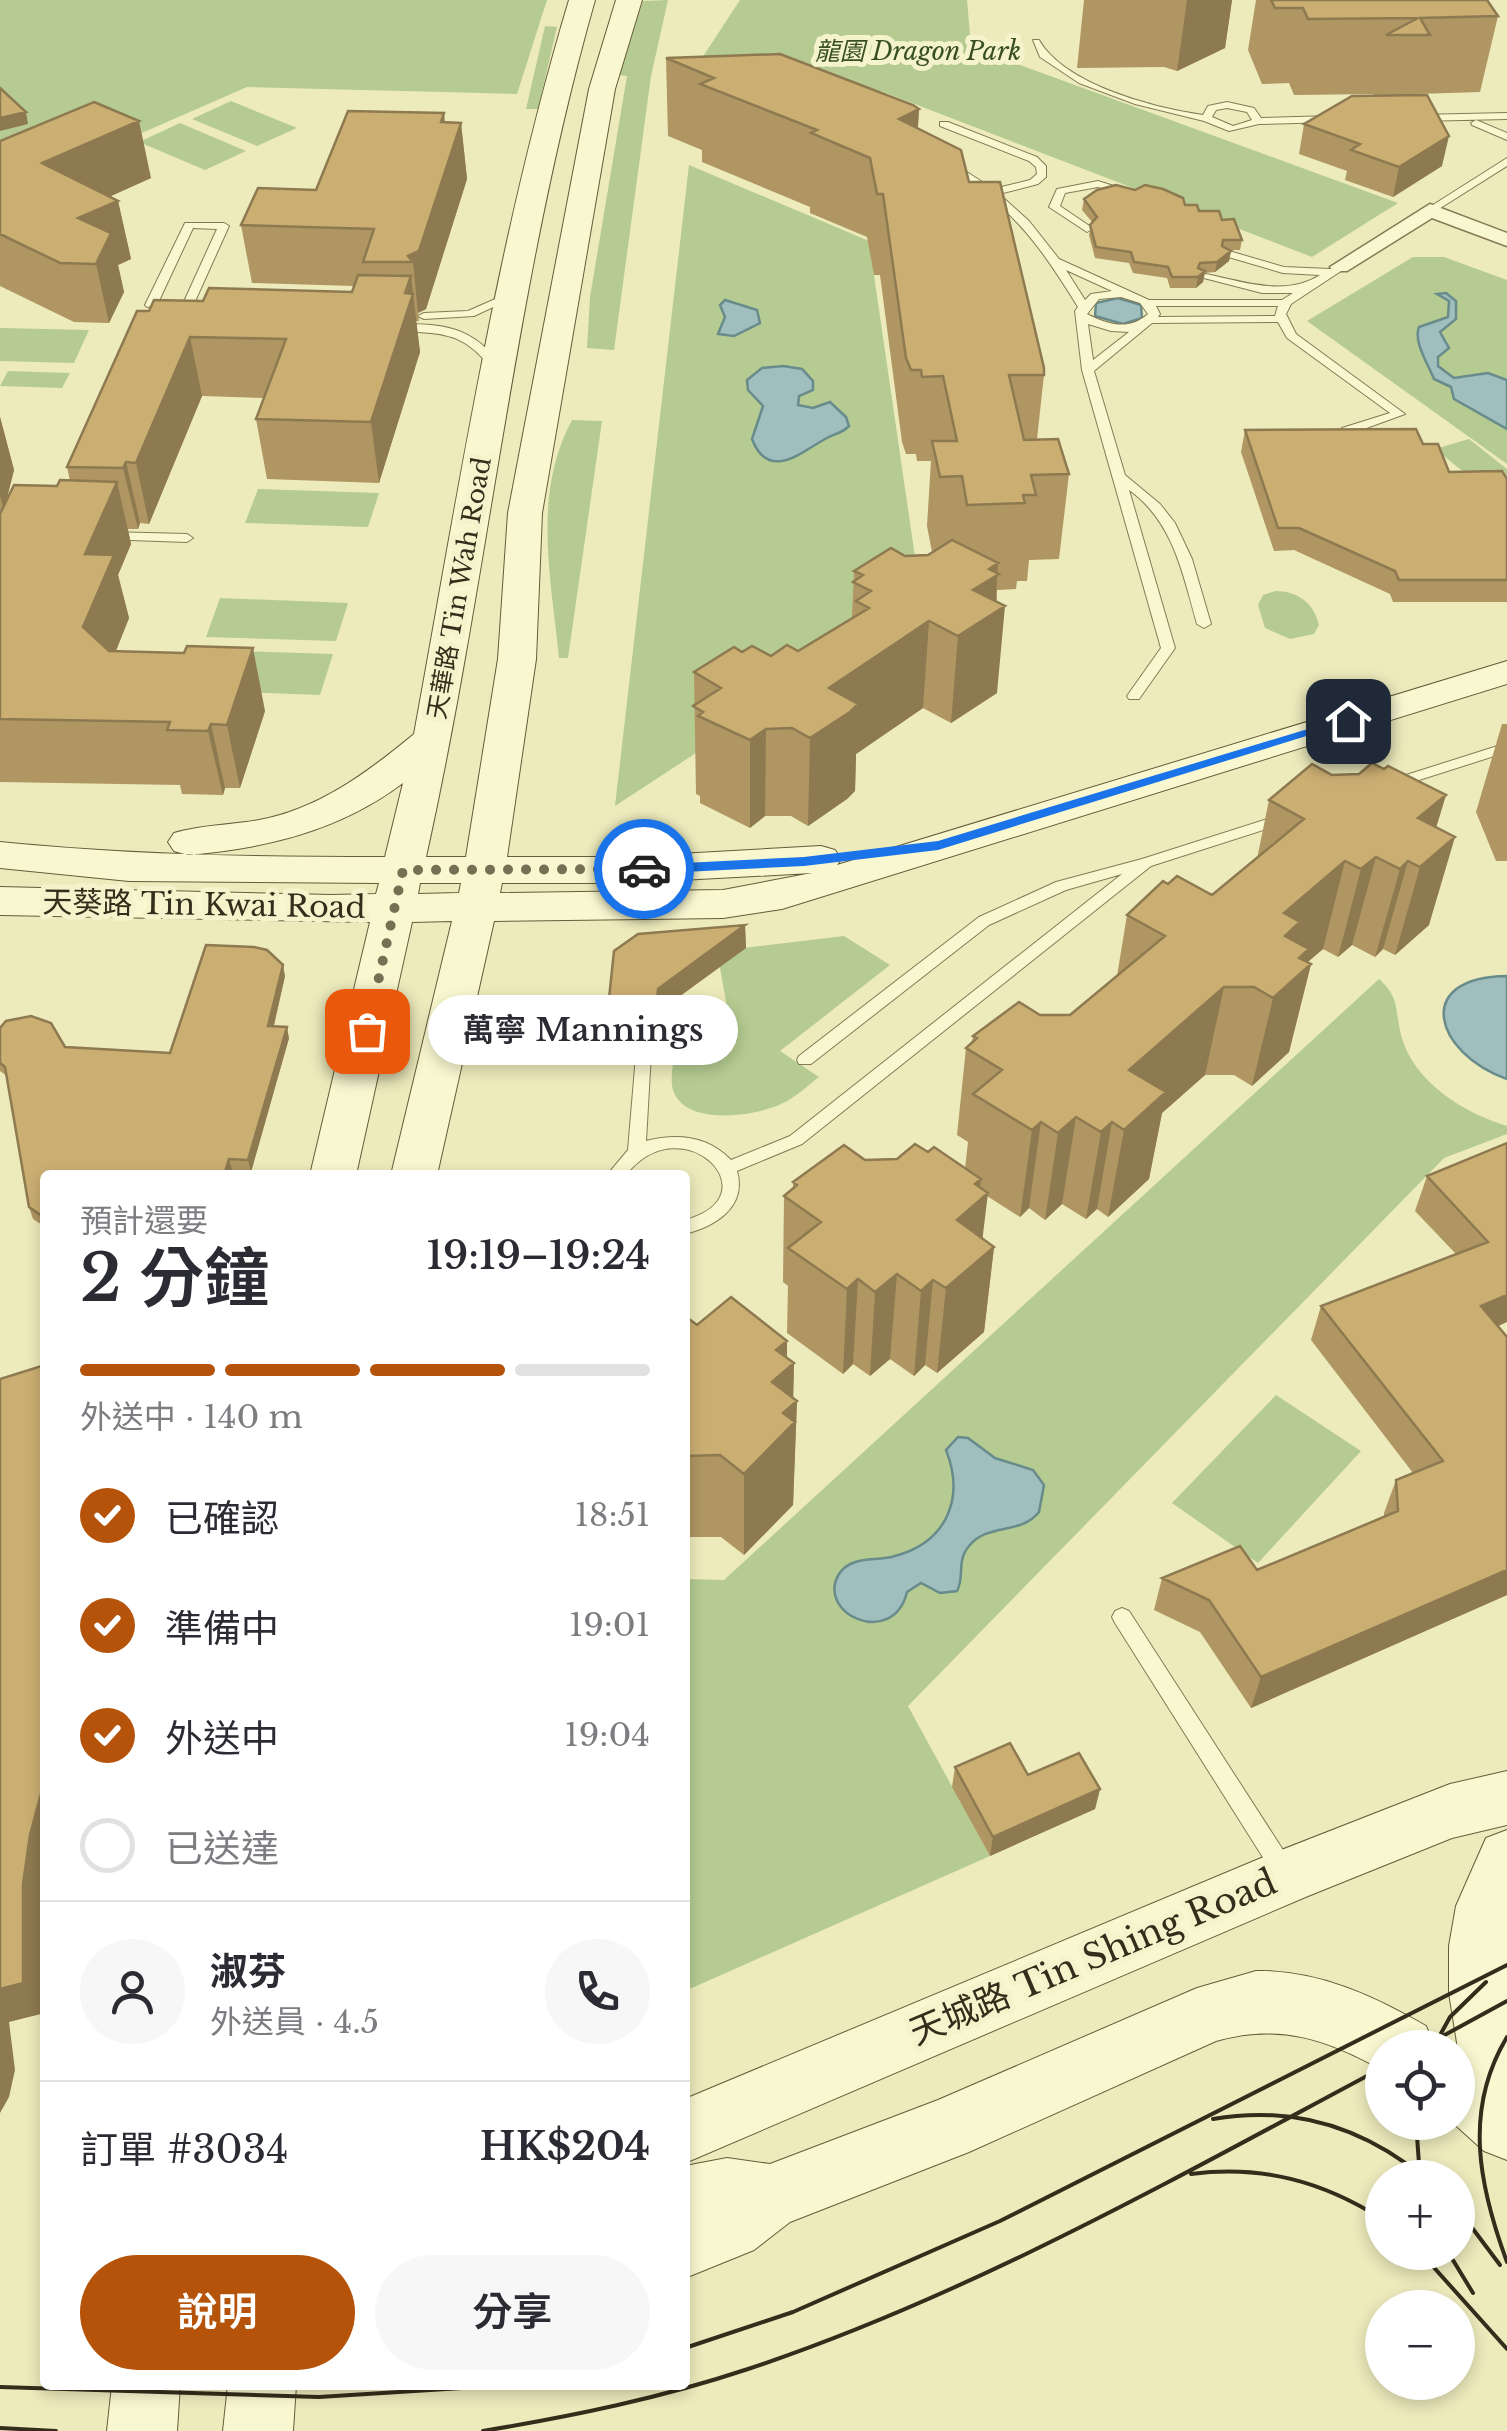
<!DOCTYPE html>
<html lang="zh-TW">
<meta charset="utf-8">
<style>
:root{--surface:#fff;--page:#f7f7f7;--text:#2b2b33;--muted:#7c7c81;--line:#e1e1e2;--accent:#b45309}
body{margin:0;font-family:"Libre Baskerville","Noto Sans TC",serif;background:var(--page);color:var(--text);height:100vh;display:flex;flex-direction:column;font-size:38px;white-space:nowrap}
*{box-sizing:border-box;margin:0}
p{font-size:32px;color:var(--muted)}
.icon{flex:none;width:55px;height:55px;fill:none;stroke:currentColor;stroke-width:2;stroke-linecap:round;stroke-linejoin:round}
.map{position:relative;flex:1;overflow:hidden}
.panel{position:absolute;left:40px;top:1170px;width:650px;height:1220px;display:flex;flex-direction:column;background:var(--surface);border-radius:10px;box-shadow:0 5px 15px #0003}
.panel>*{flex:none}
.controls{position:absolute;left:1365px;top:2030px;display:grid;gap:20px}
.controls a{display:grid;place-items:center;width:110px;height:110px;border-radius:50%;background:var(--surface);box-shadow:0 5px 15px #0003;font-size:50px}
.pin{position:absolute;display:grid;place-items:center;width:85px;height:85px;color:#fff;margin:-42px;border-radius:20px;box-shadow:0 5px 15px #0006}
.courier{position:absolute;display:grid;place-items:center;width:100px;height:100px;margin:-50px;border:8px solid #1a73e8;border-radius:50%;background:#fff;color:#222;box-shadow:0 2px 12px #0007}
.bubble{position:absolute;height:70px;border-radius:35px;background:var(--surface);box-shadow:0 5px 15px #0003;font-size:32px;font-weight:600;line-height:70px;text-align:center}
.summary em{font-style:normal;font-weight:600}
.summary div{display:flex;flex-direction:column-reverse}
.summary{display:flex;align-items:center;justify-content:space-between;height:170px;padding:0 40px}
h1{font-size:65px;font-weight:600;line-height:75px}
.bar{display:grid;grid-template-columns:repeat(4,1fr);gap:15px 10px;align-content:center;height:120px;padding:0 40px}
.bar i{height:12px;border-radius:8px;background:var(--line)}
.bar .active{background:var(--accent)}
.bar p{grid-column:span 4}
.line{display:flex;align-items:center;gap:25px;padding:0 40px;border-top:2px solid var(--line)}
.line div{flex:1}
.round{display:grid;place-items:center;flex:none;width:105px;height:105px;border-radius:52px;background:var(--page)}
ol{padding:0 40px;list-style:none}
li{display:flex;align-items:center;gap:30px;height:110px}
li p{margin-inline-start:auto}
li .icon{padding:10px;border-radius:50%;background:var(--accent);color:#fff;stroke-width:4}
li:last-child{color:var(--muted)}
li i{width:55px;height:55px;border:5px solid var(--line);border-radius:50%}
.button{display:flex;gap:20px;margin-top:auto;padding:20px 40px}
.button a{flex:1;height:115px;border-radius:60px;background:var(--accent);color:#fff;font-size:40px;font-weight:600;line-height:115px;text-align:center}
.button a+a{background:var(--page);color:var(--text)}
.map>svg:first-child{display:block}
.green{fill:#b5cb91}
.water{fill:#a0bebd;stroke:#688b8b;stroke-width:2.5}
.lines{fill:none;stroke-linecap:round;stroke-linejoin:round}
.lane-casing{stroke:#847b56;stroke-width:2}
.street-casing{stroke:#847b56;stroke-width:3}
.secondary-casing{stroke:#665b3a;stroke-width:2}
.lane{fill:#f8f7cf;fill-rule:evenodd}
.street{fill:#f8f7cf;fill-rule:evenodd}
.secondary{fill:#f8f7cf;fill-rule:evenodd}
.tram{stroke:#342d1b;stroke-width:4}
.wall{fill:#af9662}
.shaded-wall{fill:#8e7a50}
.building{fill:#cbae72;stroke:#8e7a50;stroke-width:2.5}
.route{fill:#1a73e8}
.done{stroke:#757053;stroke-width:10;stroke-dasharray:0 18}
.labels{text-anchor:middle;stroke-width:10;stroke-linejoin:round;paint-order:stroke}
.far-park-label{font-size:25px;font-style:italic;fill:#385021;stroke:#f5f3cc}
.far-street-label{font-size:25px;fill:#342d1b;stroke:#f5f3cc}
.street-label{font-size:30px;fill:#342d1b;stroke:#f5f3cc}
.near-street-label{font-size:35px;fill:#342d1b;stroke:#f5f3cc}
</style>
<div class="map">
<svg width="1507" height="2431" viewBox="0 0 1507 2431">
<rect width="100%" height="100%" fill="#edebbc"/>
<path class="green" d="M0,0H547L517,94L247,87L0,195Z
M668,0L651,76L614,350L587,348L590,297L627,76L617,75L643,1Z
M740,0H967L971,47L1398,203L1312,257L881,91L698,88L702,58Z
M545,26L557,27L538,109H526Z
M231,101L297,128L257,146L192,119Z
M180,123L246,151L205,170L139,142Z
M689,165L869,241L922,605L615,806Z
M1413,257H1444L1507,280V464L1307,321Z
M0,328L89,330L74,363L0,361Z
M8,371L70,373L62,388L0,386Z
M572,420L602,421L568,658H559C551,576 532,495 572,420Z
M1469,439L1507,469V482L1485,489L1435,449Z
M258,489L379,493L368,527L245,523Z
M1275,591C1298,591 1314,603 1319,625L1314,634L1290,639L1265,628L1258,605L1263,595Z
M220,598L348,603L336,641L206,637Z
M202,650L333,654L320,695L187,690Z
M844,936L890,965L780,1051L819,1077C807,1086 795,1098 781,1104C755,1116 685,1127 673,1090C669,1076 675,1057 677,1043L727,1007L717,951Z
M1379,979C1400,998 1395,1010 1401,1035C1413,1082 1464,1113 1507,1126V1134L1444,1158L908,1706L990,1856L685,1991V1579L724,1580Z
M1276,1395L1361,1451L1258,1563L1172,1503Z"/>
<path class="water" d="M1446,293L1456,301V319L1440,332L1449,348L1438,357V366L1454,378L1488,373L1507,380V429L1454,399L1451,387L1434,379C1428,364 1413,341 1419,327L1448,317L1449,301L1437,294Z
M1118,298L1141,305L1142,318L1123,324L1095,316L1096,303Z
M725,300L757,310L760,323L734,336L718,334L725,317L720,305Z
M783,366L802,369L813,381V390L799,396L798,405L813,408L830,402L846,417L849,426C841,434 836,433 827,438C805,449 769,484 752,439L763,406L748,390L747,380L762,368Z
M1507,976V1079C1434,1053 1412,977 1507,976Z
M958,1437L968,1438L995,1458L1033,1470L1044,1485L1039,1512C1021,1535 987,1523 969,1546C956,1561 965,1577 957,1591L940,1593L921,1583L907,1592C893,1649 815,1614 839,1574C851,1555 876,1562 895,1556C947,1542 965,1498 946,1450Z"/>
<g class="lines">
<g class="lane-casing">
<path id="lane" d="M1033,40H1039C1065,85 1154,108 1203,115L1208,106L1227,102L1254,108L1261,118L1332,116L1337,119L1332,122L1259,124L1229,131L1204,121L1135,104L1079,83L1040,57ZM1227,108L1247,112L1252,120L1233,126L1212,117L1216,110Z
M1507,113V119L1418,121L1413,118L1418,115Z
M1476,120L1507,133V140L1472,125L1471,123Z
M940,122H948L1037,157L1046,166V177L1038,184L999,194L1029,221L1059,259L1149,300H1282L1293,293H1262L1200,277L1206,274C1244,282 1286,297 1320,275L1283,273L1225,256L1223,254L1229,251L1284,267L1330,269L1344,265V269L1291,304L1286,314L1296,334L1405,414L1350,434H1342V428L1390,413L1287,338L1278,322L1152,323L1094,371L1125,475L1160,504L1175,523L1192,559L1211,624L1204,628L1197,624C1183,574 1173,521 1129,490L1175,648L1139,699H1129L1127,696L1161,648L1082,370L1075,311L1078,307C1052,265 1027,226 987,195C972,183 955,175 941,163L950,161L993,189L1030,180L1037,174L1036,167L1029,161L940,126ZM1066,270L1112,291L1091,294L1085,300ZM1121,297L1140,303L1148,314C1129,331 1108,325 1087,314L1099,299ZM1156,306H1278L1275,316L1158,317L1160,314ZM1088,324L1111,331L1129,332L1093,360Z
M1507,158V166L1434,212L1425,210Z
M1098,181L1139,194L1134,197L1098,187L1065,193L1060,206L1091,227L1092,229L1087,232L1049,207L1057,189Z
M185,223H224L229,226L192,308L182,306L217,229L193,228L157,305L147,307L145,305Z
M509,293L519,295L474,316L424,319L418,316L424,313L468,311Z
M394,324C444,324 471,325 503,367L493,370C459,326 438,336 390,329L388,327Z
M107,532L187,534L193,538L187,542L102,539L101,536Z
M1507,743V752L1394,788H1384L1382,785L1384,782Z
M1283,814L1290,819L1288,822L1151,866L802,1144L737,1171C747,1207 716,1226 685,1234V1220C775,1196 682,1103 626,1175H607L628,1150L638,1032H650L652,1036L646,1141C677,1133 708,1136 731,1160L790,1136L1122,874L1066,890L989,925L811,1064H799L797,1060L799,1056L979,917L1056,882L1142,859Z
M1122,1608L1129,1611L1292,1864L1295,1871L1292,1878L1284,1881L1276,1878L1115,1623L1112,1617L1115,1611Z"/>
</g>
<g class="street-casing">
<path id="street" d="M1430,204L1507,233V246L1432,218L1347,271H1333L1330,267Z"/>
</g>
<g class="secondary-casing">
<path id="secondary" d="M569,0H595C515,280 489,573 426,857H466L498,659L508,513L589,89L616,0H642L615,89L542,513L536,659L507,857H625L821,846L835,850L841,859L837,865L1507,661V684L782,909L723,918L494,921L437,1175H391L452,921L412,922L356,1175H310L370,922L0,915V887L331,895L376,894L379,883L129,881L0,868V842C129,855 256,857 385,857L403,783C339,831 267,848 188,855L174,851L168,842L174,833C201,825 231,825 259,820C319,809 368,772 414,734C459,489 497,239 569,0ZM812,873L723,890L500,893L502,883H625ZM420,883H461L459,893L418,894Z
M1507,1771V1825L1452,1838L1308,1896L685,2163V2099L1266,1856L1450,1784Z
M1507,1830V2160L1484,2151L1452,2122H1458L1459,2055L1449,1993V1946L1456,1906L1486,1838Z
M1256,1971C1318,1970 1374,1996 1426,2026L1435,2048H1382V2070C1327,2039 1279,2023 1216,2041L969,2152L790,2222L754,2250L685,2278V2166L727,2158L770,2164L938,2100L1197,1988Z
M112,2385H180L177,2431H107Z
M228,2385H296L293,2431H223Z"/>
</g>
<use href="#lane" class="lane"/>
<use href="#street" class="street"/>
<use href="#secondary" class="secondary"/>
<path class="tram" d="M1441,2037L1507,2001
M1507,2037C1463,2110 1479,2186 1507,2262
M1433,2048L1450,2017L1486,1982
M1213,2119C1293,2105 1363,2127 1425,2178
M1416,2122L1420,2178
M1191,2174C1262,2165 1322,2181 1382,2219
M1458,2209L1500,2265
M1420,2252L1507,2349
M1448,2252L1473,2293
M685,2348L793,2312L1000,2221L1507,1965
M0,2387L319,2397L511,2385
M0,2428L56,2431
M483,2431C573,2416 661,2398 748,2369C968,2296 1177,2177 1382,2068"/>
</g>
<path class="wall" d="M1084,0H1232L1225,48L1177,71L1164,67L1077,68Z
M1256,0H1487L1498,16L1480,92L1417,94L1442,166L1393,197L1345,180L1347,171L1299,154L1304,124L1374,96V94L1294,95L1289,83L1262,84L1248,50Z
M666,58L919,109L918,128L969,182L1044,375L1037,439L1069,474L1059,559L1029,560L1027,581H1017L1016,589L997,590V693L951,723L923,708L856,754L855,791L847,799L808,826L791,816H765L750,828L700,803V796L696,794L694,672L742,652L771,656L798,651L852,618L854,571L905,556L928,555L932,552L927,526L931,461H917L916,454H906L902,442L880,275H874L867,237L810,213V207L702,162V150L668,136Z
M445,122L461,123L467,179L426,309L418,313L419,321H416L420,352L379,483L267,479L256,419L264,398L202,396L149,524L140,523L138,529H128L131,544L118,575L129,618L116,651L265,711L240,788H225L223,795L182,794L180,785L0,782V514L2,510H0V417L14,470L6,501L57,486L70,481L67,467L149,311L203,301L352,292L354,286L252,283L241,225L316,190Z
M0,141L151,178L110,196L118,201L131,259L118,265L124,292L109,323L74,322L0,286Z
M1084,199L1185,205L1222,220L1242,240L1240,250H1231L1229,261L1215,272L1205,273L1203,282L1196,288H1170L1167,278L1133,273L1129,263L1095,258L1089,235L1092,222L1082,210Z
M1245,430L1423,444L1449,472L1507,479V602H1393L1390,594L1294,550L1274,551L1241,452Z
M1502,724H1507V861H1496L1476,812Z
M1332,775L1446,795L1436,827L1429,925L1395,955L1383,949L1375,957L1352,945L1338,957L1323,949L1308,962L1311,964L1289,1052L1252,1086L1234,1075H1205L1162,1113L1149,1179L1108,1217L1097,1209L1086,1219L1062,1204L1045,1220L1029,1208L1020,1217L987,1196L982,1238L994,1247L984,1332L937,1373L925,1365L914,1376L890,1359L870,1376L853,1364L843,1374L787,1333L788,1286L783,1282L784,1196L793,1189V1182L865,1160L897,1159L928,1152L965,1169L968,1142L957,1135L966,1048L972,1042L973,1036L1040,1015H1070L1117,976L1127,915L1168,884L1212,895L1257,859L1269,800Z
M745,925L746,948L658,1012L657,1032L609,1030L608,1008Z
M285,976L274,1026L289,1038L251,1172L232,1170L230,1175H45V1227L33,1219L29,1207L7,1076L0,1071V1028L65,1047L170,1053Z
M1507,1143L1498,1326L1507,1595L1251,1708L1200,1632L1154,1610L1162,1578L1257,1570L1384,1517V1513L1396,1480L1413,1473L1311,1340L1321,1306L1456,1254L1415,1211L1427,1176Z
M685,1316L697,1325L787,1341V1358L794,1363L793,1398L797,1401L793,1505L744,1555L721,1537H688L685,1540Z
M955,1767L1028,1775L1100,1789L1095,1809L990,1856L952,1787Z"/>
<path class="shaded-wall" d="M1187,0H1232L1225,48L1177,71Z
M919,109L914,188L899,119Z
M26,112L28,124L0,131V118Z
M444,113L449,161L461,123L467,179L426,309L418,313L413,262L408,256Z
M139,121L151,178L56,221L42,163Z
M1449,136L1442,166L1393,197L1399,167Z
M118,201L131,259L118,265L124,292L109,323L96,264L78,218Z
M1231,251L1229,261L1215,272L1217,262Z
M1205,271L1203,282L1196,288L1198,277Z
M411,276L420,352L379,483L371,422Z
M190,337L202,396L149,524L136,463Z
M0,417L14,470L4,510L0,496Z
M126,462L140,523L138,529L123,468Z
M117,482L131,544L118,575L129,618L100,690L83,627L85,554Z
M998,563L995,613L1005,606L997,693L951,723L958,636L973,590L989,569Z
M929,621L923,708L856,754L855,791L847,799L808,826L810,738L829,688Z
M253,648L265,711L240,788L227,725Z
M211,724L225,788L223,795L208,731Z
M766,729L765,816L750,828V740Z
M1446,795L1426,861L1455,837L1429,925L1395,955L1420,867L1408,861L1383,949L1375,957L1400,869L1418,818Z
M1376,857L1352,945L1338,957L1361,869Z
M1345,861L1323,949L1305,964H1311L1289,1052L1252,1086L1273,998L1284,913Z
M745,925L746,948L658,1012L657,1032L656,1009L658,989Z
M283,965L285,976L271,1037L268,1026Z
M1224,987L1205,1075L1162,1113L1149,1179L1108,1217L1124,1130L1129,1070Z
M287,1027L289,1038L251,1172L248,1160Z
M1076,1117L1062,1204L1045,1220L1058,1133Z
M1041,1122L1029,1208L1020,1217L1032,1130Z
M1112,1122L1097,1209L1086,1219L1101,1132Z
M229,1159L232,1170L230,1175H224Z
M981,1179L978,1201L988,1193L980,1259L994,1247L984,1332L937,1373L946,1288L957,1220L975,1184Z
M897,1274L890,1359L870,1376L875,1292Z
M858,1279L853,1364L843,1374L847,1289Z
M933,1280L925,1365L914,1376L921,1291Z
M1507,1295V1322L1468,1340L1481,1306Z
M787,1341V1369L794,1363L793,1405L797,1401L793,1505L744,1555V1474L772,1382L776,1350Z
M685,1456L688,1537L685,1540Z
M1507,1570V1595L1251,1708L1261,1677Z
M45,1779V1886L41,1916V2014L9,2022L15,2070L9,2097L0,2113V1989L23,1884L30,1835Z
M1100,1789L1095,1809L990,1856L993,1837Z"/>
<path class="building" d="M1271,0H1487L1498,16L1420,18L1430,35H1386L1418,18L1308,19L1303,8H1275Z
M780,54L913,105L919,109L899,119L961,150L969,182H1000L1044,368V375H1009L1024,440L1058,439L1069,474L1031,475L1036,495H1023L1025,503L967,505L962,476L940,477L932,441H957L943,376L922,377L921,370H911L906,358L883,194H877L870,158L811,133L817,130L700,84L714,78L666,58Z
M0,88L26,112L0,118Z
M1427,95L1449,136L1399,167L1351,150L1360,144L1304,124L1352,96Z
M94,102L139,121L42,163L118,201L78,218L111,233L96,264L60,263L0,234V141Z
M348,111L444,113L441,122L461,123L419,251L408,256L413,262H363L374,229L241,225L258,188L316,190Z
M1116,185L1135,190L1145,185L1163,189L1183,198L1185,205H1197L1199,211H1219L1222,220L1234,219L1242,240H1223L1222,246L1231,251L1217,262L1200,263L1198,268L1205,271L1198,277H1172L1168,267L1134,262L1131,252L1096,247L1090,225L1097,217L1084,199L1097,190Z
M358,275L411,276L405,293L413,294L371,422L256,419L286,339L190,337L136,463L126,462L123,468L67,467L137,311H149L154,300L203,301L209,288L352,292Z
M1416,429L1423,444H1438L1449,472L1502,471L1507,479V580H1399L1395,571L1299,528H1278L1245,430Z
M60,480L117,482L85,554L114,555L83,627L109,651L184,653L187,646L253,648L227,725L211,724L208,731L167,730L170,722L0,719V514L14,485L57,486Z
M952,540L998,563L989,569L999,574L973,590L1005,606L958,636L929,621L829,688L858,704L850,712L810,738L792,728L766,729L750,740L698,716L703,712L693,706L721,688L694,672L734,647L742,652L752,646L771,656L787,645L798,651L869,608L856,601L871,591L853,582L863,575L854,571L891,548L905,556L928,555Z
M1372,763L1384,769L1388,766L1446,795L1418,818L1455,837L1420,867L1408,861L1400,869L1376,857L1361,869L1345,861L1284,913L1300,922L1285,936L1309,949L1299,958L1311,964L1273,998L1254,987H1224L1129,1070L1166,1092L1124,1130L1112,1122L1101,1132L1076,1117L1058,1133L1041,1122L1032,1130L973,1094L1002,1070L966,1048L977,1038L973,1036L1019,1002L1040,1015H1070L1165,936L1127,915L1163,881L1168,884L1177,876L1212,895L1304,819L1269,800L1312,764L1332,775L1359,774Z
M745,925L658,989L656,1009L608,1008L614,951L638,934Z
M206,945L254,947L267,950L283,965L268,1026L287,1027L248,1160L229,1159L224,1175H45V1218L29,1207L5,1067L0,1063V1028L6,1021L31,1016L51,1023L65,1047L170,1053Z
M1507,1143V1295L1481,1306L1507,1337V1570L1261,1677L1209,1600L1162,1578L1240,1546L1257,1570L1398,1511L1396,1480L1443,1461L1321,1306L1488,1242L1427,1176Z
M915,1144L928,1152L934,1147L981,1179L975,1184L988,1193L957,1220L994,1247L946,1288L933,1280L921,1291L897,1274L875,1292L858,1279L847,1289L788,1248L821,1222L784,1196L797,1185L793,1182L844,1145L865,1160L897,1159Z
M731,1297L787,1341L776,1350L794,1363L772,1382L797,1401L783,1413L795,1422L744,1474L720,1455L685,1456V1316L697,1325Z
M45,1365V1779L30,1835L23,1884V1983L0,1989V1379Z
M1010,1743L1028,1775L1079,1753L1100,1789L993,1837L955,1767Z"/>
<path class="route" d="M1344,718L1355,721L938,850L804,866L644,874L637,869L644,865L804,857L938,841Z"/>
<g class="lines">
<path class="done" d="M367,1031L403,870L644,869"/>
</g>
<g class="labels">
<g class="far-park-label">
<text x="918" y="60">龍園 Dragon Park</text>
</g>
<g class="far-street-label">
<text transform="translate(459 588) rotate(-80)" y="9">天華路 Tin Wah Road</text>
</g>
<g class="street-label">
<text transform="translate(204 905) rotate(1)" y="10">天葵路 Tin Kwai Road</text>
</g>
<g class="near-street-label">
<text transform="translate(1093 1957) rotate(-23)" y="12">天城路 Tin Shing Road</text>
</g>
</g>
</svg>
<div class="controls">
<a><svg class="icon" aria-label="locate" viewBox="0 0 24 24"><circle cx="12" cy="12" r="6"/><path d="M12 2v4M12 18v4M2 12h4M18 12h4"/></svg></a>
<a>+</a>
<a>−</a>
</div>
<div class="pin" style="left:367px;top:1031px;background:#ea580c"><svg class="icon" aria-label="bag" viewBox="0 0 24 24"><path d="M5 8h14l-1 12H6zM9 8a3 3 0 0 1 6 0"/></svg></div>
<div class="pin" style="left:1348px;top:721px;background:#1f2937"><svg class="icon" aria-label="home" viewBox="0 0 24 24"><path d="M3 11l9-7 9 7M6 9v11h12V9"/></svg></div>
<div class="courier" style="left:644px;top:869px"><svg class="icon" aria-label="car" viewBox="0 0 24 24"><path d="M5 17H2v-5l4-1 3-4h7l3 4 3 1v5h-3M9 17h6M6 11h13"/><circle cx="7" cy="17" r="2"/><circle cx="17" cy="17" r="2"/></svg></div>
<div class="bubble" style="left:428px;top:995px;width:310px">萬寧 Mannings</div>
<section class="panel">
<div class="summary"><div><h1>2 分鐘</h1><p>預計還要</p></div><em>19:19–19:24</em></div>
<div class="bar"><i class="active"></i><i class="active"></i><i class="active"></i><i></i><p>外送中 · 140 m</p></div>
<ol>
<li><svg class="icon" aria-label="check" viewBox="0 0 24 24"><path d="M5 12l5 5 9-10"/></svg>已確認<p>18:51</p></li>
<li><svg class="icon" aria-label="check" viewBox="0 0 24 24"><path d="M5 12l5 5 9-10"/></svg>準備中<p>19:01</p></li>
<li><svg class="icon" aria-label="check" viewBox="0 0 24 24"><path d="M5 12l5 5 9-10"/></svg>外送中<p>19:04</p></li>
<li><i></i>已送達</li>
</ol>
<div class="line" style="height:180px"><a class="round"><svg class="icon" aria-label="person" viewBox="0 0 24 24"><circle cx="12" cy="8" r="4"/><path d="M4 21q1-7 8-7t8 7"/></svg></a><div><b>淑芬</b><p>外送員 · 4.5</p></div><a class="round"><svg class="icon" aria-label="phone" viewBox="0 0 24 24"><path d="M5 4h4l2 5-3 2q2 4 5 5l2-3 5 2v4C11 20 4 13 5 4z"/></svg></a></div>
<div class="line" style="height:130px"><div>訂單 #3034</div><b>HK$204</b></div>
<div class="button"><a>說明</a><a>分享</a></div>
</section>
</div>
